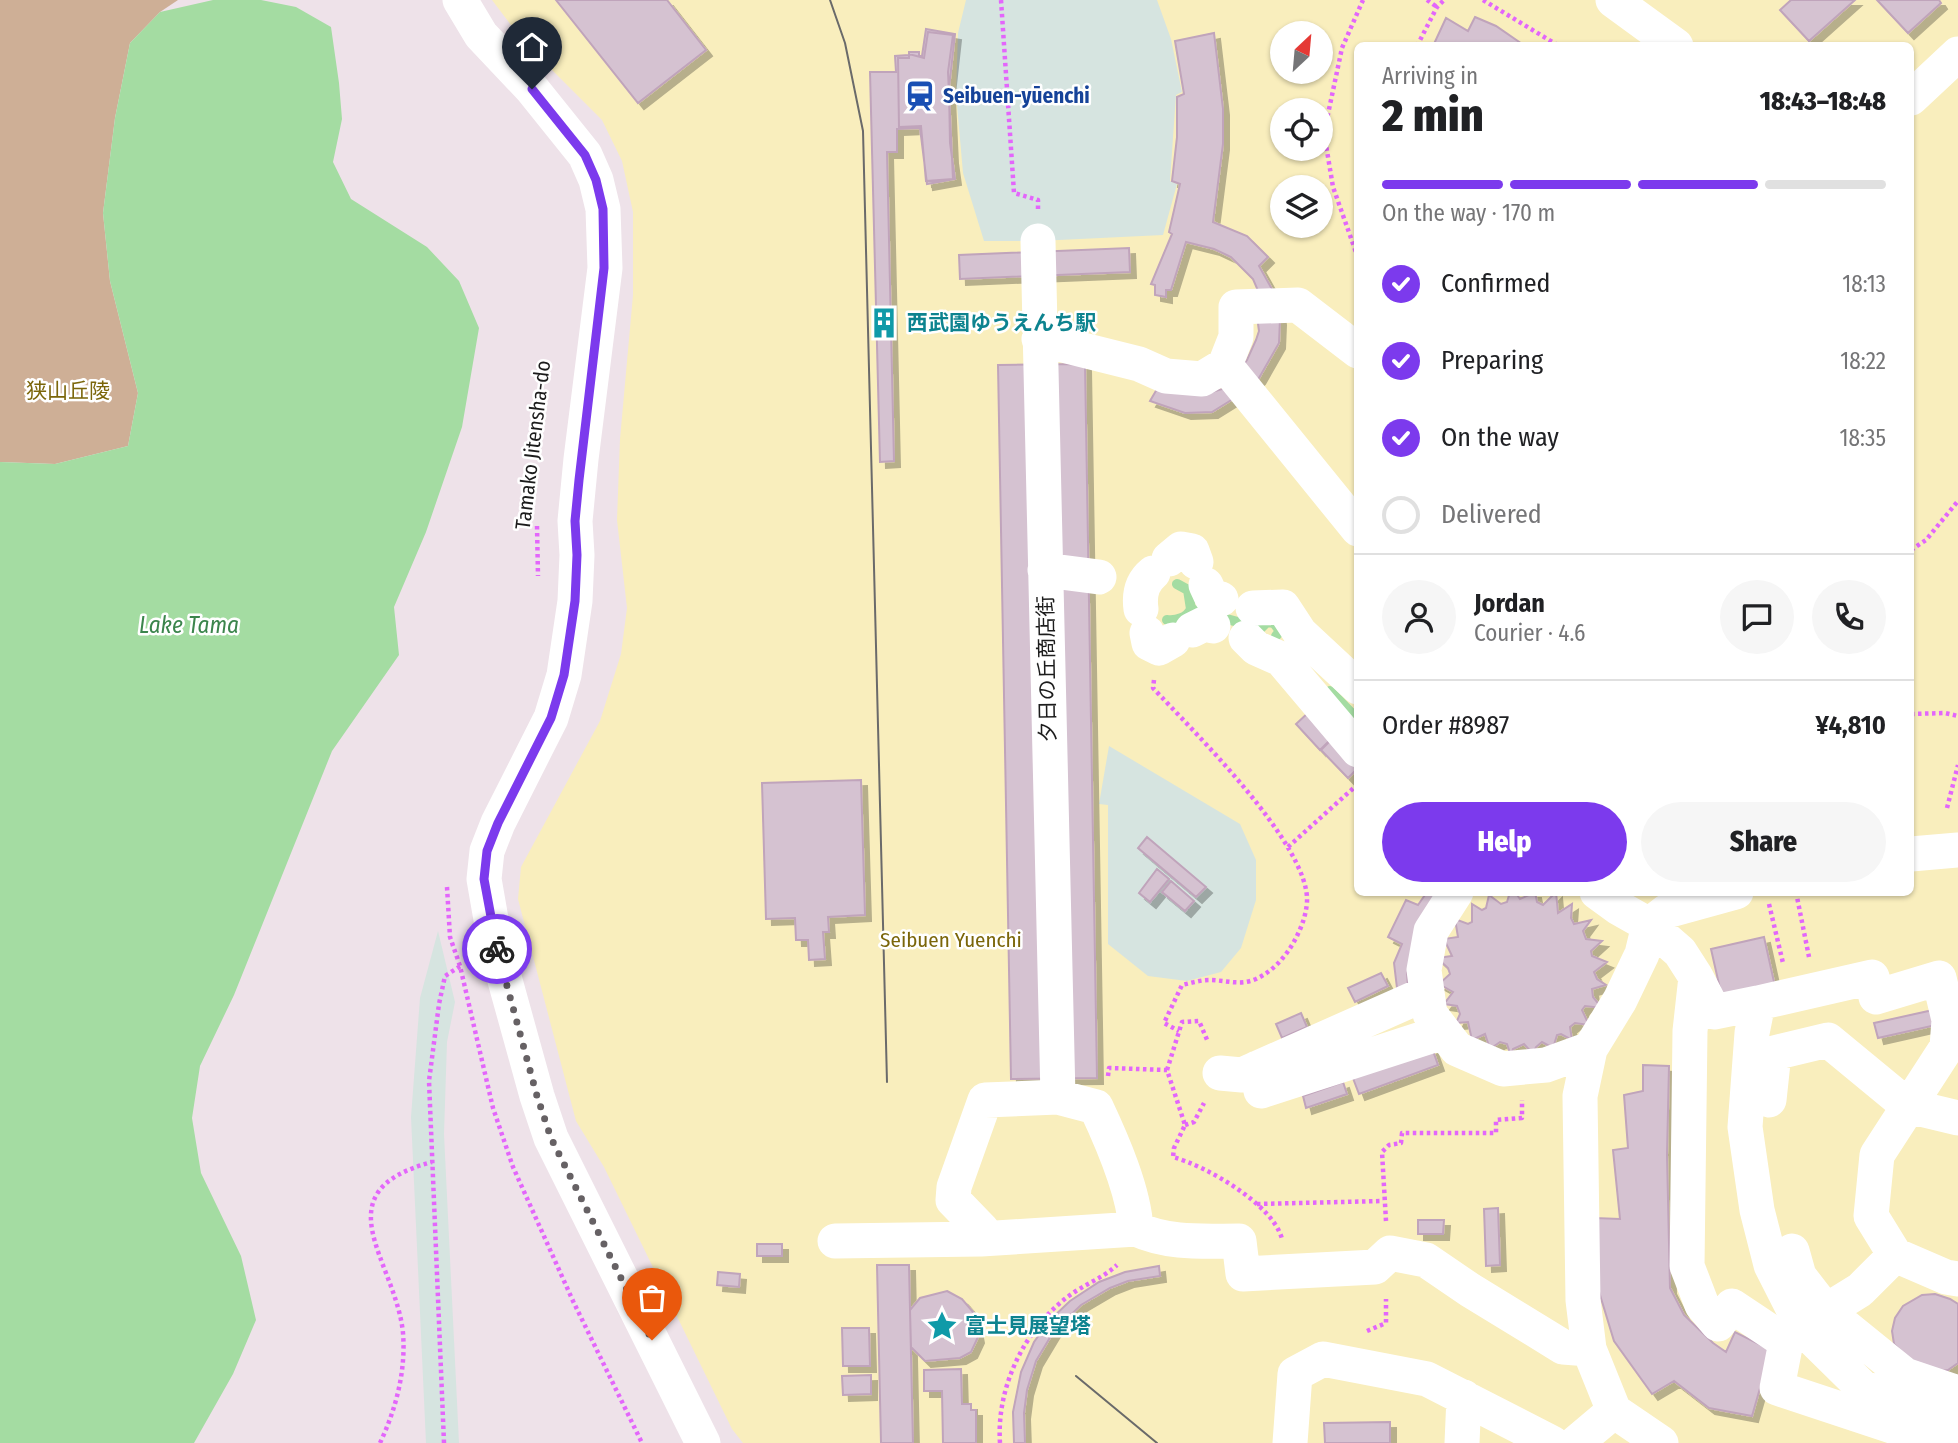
<!DOCTYPE html>
<meta charset="utf-8">
<style>
:root{--surface:#fff;--page:#f6f6f6;--text:#202124;--muted:#757577;--line:#e0e0e0;--accent:#7c3aed}
body{margin:0;font-family:"Fira Sans Condensed","Noto Sans JP",sans-serif;background:var(--page);color:var(--text);height:100vh;display:flex;flex-direction:column;font-size:26px;white-space:nowrap}
*{box-sizing:border-box;margin:0}
p{font-size:23px;color:var(--muted)}
.icon{flex:none;width:38px;height:38px;fill:none;stroke:currentColor;stroke-width:2;stroke-linecap:round;stroke-linejoin:round}
.map{position:relative;flex:1;overflow:hidden}
.details{position:absolute;left:1354px;top:42px;width:560px;height:854px;display:flex;flex-direction:column;background:var(--surface);border-radius:10px;box-shadow:0 2px 5px #0004}
.details>*{flex:none}
.needle{width:46px;rotate:26deg}
.controls{position:absolute;left:1270px;top:21px;display:grid;gap:14px}
.controls a{display:grid;place-items:center;width:63px;height:63px;border-radius:50%;background:var(--surface);box-shadow:0 2px 5px #0004;font-size:35px}
.pin{position:absolute;display:grid;place-items:center;width:60px;height:60px;color:#fff;margin:-72px -30px;border-radius:50% 50% 50% 0;rotate:-45deg;box-shadow:0 0 7px #0007}
.pin .icon{rotate:45deg}
.courier{position:absolute;display:grid;place-items:center;width:70px;height:70px;margin:-35px;border:5px solid #7c3aed;border-radius:50%;background:#fff;color:#222;box-shadow:0 2px 9px #0007}
.summary em{font-style:normal;font-weight:800}
.summary div{display:flex;flex-direction:column-reverse}
.summary{display:flex;align-items:center;justify-content:space-between;height:119px;padding:0 28px}
h1{font-size:46px;font-weight:800;line-height:52px}
.bar{display:grid;grid-template-columns:repeat(4,1fr);gap:10px 7px;align-content:center;height:84px;padding:0 28px}
.bar i{height:9px;border-radius:5px;background:var(--line)}
.bar .current{background:var(--accent)}
.bar p{grid-column:span 4}
.line{display:flex;align-items:center;gap:18px;padding:0 28px;border-top:2px solid var(--line)}
.line div{flex:1}
.round{display:grid;place-items:center;flex:none;width:74px;height:74px;border-radius:37px;background:var(--page)}
ol{padding:0 28px;list-style:none}
li{display:flex;align-items:center;gap:21px;height:77px}
li p{margin-inline-start:auto}
li .icon{padding:7px;border-radius:50%;background:var(--accent);color:#fff;stroke-width:4}
li:last-child{color:var(--muted)}
li i{width:38px;height:38px;border:4px solid var(--line);border-radius:50%}
.cta{display:flex;gap:14px;margin-top:auto;padding:14px 28px}
.cta a{flex:1;height:80px;border-radius:42px;background:var(--accent);color:#fff;font-size:28px;font-weight:800;line-height:80px;text-align:center}
.cta a+a{background:var(--page);color:var(--text)}
.map>svg:first-child{display:block}
.forest{fill:#ceaf96}
.park{fill:#f9eebd;fill-rule:evenodd}
.plaza{fill:#d6e4e0}
.water{fill:#a4dca2}
.lines{fill:none;stroke-linecap:round;stroke-linejoin:round}
.stream{stroke:#a4dca2;stroke-width:10}
.building{fill:#d5c2d1;stroke:#c0a4bb;stroke-width:2;filter:url(#shadow)}
.path{stroke:#e366fb;stroke-width:4.5;stroke-dasharray:3.5 3.5;stroke-linecap:butt}
.minor{stroke:#fff;stroke-width:35}
.tram{stroke:#6a6a6a;stroke-width:2}
.done{stroke:#666164;stroke-width:7;stroke-dasharray:0 12.6}
.route{stroke:#7c3aed;stroke-width:9}
.labels{text-anchor:middle;stroke-width:5;stroke-linejoin:round;paint-order:stroke}
.transit-label{font-size:21px;font-weight:bold;fill:#164399;stroke:#fff;text-anchor:start}
.culture-label{font-size:21px;font-weight:bold;fill:#0d838f;stroke:#fff;text-anchor:start}
.park-label{font-size:21px;fill:#7b660a;stroke:#fff}
.street-label{font-size:21px;fill:#1c1c1c;stroke:#fff}
.water-label{font-size:23px;font-style:italic;fill:#3b854c;stroke:#fff}
</style>
<div class="map">
<svg width="1958" height="1443" viewBox="0 0 1958 1443">
<defs>
<filter id="shadow"><feDropShadow dx="6" dy="6" stdDeviation="0" flood-color="#0004"/></filter>
</defs>
<rect width="100%" height="100%" fill="#eee2e9"/>
<path class="forest" d="M0,0H178L160,12L130,43L115,118L103,213L110,281L138,393L128,446L55,464L0,462Z"/>
<path class="park" d="M492,0H1958V1443H743L732,1429L604,1167L576,1121L518,899L521,867L600,721L621,654L627,608L617,520L620,439L633,295V212L622,161L602,120L523,41ZM1283,33H1321V72H1283ZM1358,46H1911V892H1358ZM1283,110H1321V149H1283ZM1283,187H1321V226H1283Z"/>
<path class="plaza" d="M966,0H1157L1171,39L1182,92L1176,95L1170,181L1177,184L1163,235L1038,241H984L963,173L956,94L958,33Z
M1109,746L1240,824L1256,860V900L1241,948L1221,972L1187,981L1148,976L1108,944V805L1099,804Z
M438,931L455,1002L447,1042L444,1134L459,1443H426L411,1117L420,998Z"/>
<path class="water" d="M213,0H261L296,7L331,27L339,83L342,119L333,162L351,199L427,247L459,281L479,328L462,427L426,532L394,607L399,655L332,751L234,995L200,1066L192,1118L201,1173L241,1256L256,1320L233,1374L194,1443H0V462L55,464L128,446L138,393L110,281L103,213L115,118L130,43L160,12Z"/>
<g class="lines">
<path class="stream" d="M1191,609L1252,626
M1167,620C1176,621 1187,618 1191,609L1188,590L1177,584
M1260,629L1267,622L1274,623L1280,631L1276,636
M1330,691L1358,720"/>
</g>
<path class="building" d="M556,0H667L706,50L638,103Z
M1791,0H1855L1809,41L1780,10Z
M1877,0H1939L1941,3L1908,33Z
M1475,17L1496,26L1525,46H1433L1446,18L1468,31Z
M926,29L955,34L949,88L950,143L955,179L927,184L920,128L897,129V152H887L894,461L880,462L870,72H896L895,56L909,55V52H919V56H922Z
M928,32L953,35L948,72L953,179L926,181L921,126L899,127L898,58H909V54L924,58Z
M1214,33L1223,109V144L1213,222L1247,236L1268,257L1259,266L1277,298L1280,319L1279,343L1259,378L1241,394L1212,412L1185,413L1150,401L1157,389L1205,394L1226,388L1247,360L1256,340L1259,331L1255,302L1262,300L1253,279L1231,257L1214,249L1186,242L1171,290H1166V297L1155,295V285L1151,284L1172,234L1169,232L1180,184L1172,181L1177,137V97L1184,94L1175,41Z
M1129,248L1130,272L960,279L959,255Z
M1085,364L1097,1078L1011,1079L998,365Z
M1309,712L1333,737L1320,750L1296,724Z
M1333,738L1358,762V768L1348,778L1321,750Z
M861,780L865,915L828,917L829,932H823L825,959L809,960L808,940H796L795,918L766,919L762,783Z
M1147,837L1206,887L1196,897L1138,848Z
M1157,869L1169,879L1150,902L1139,893Z
M1171,881L1194,901L1185,911L1162,892Z
M1427,892H1439L1407,973L1408,987L1397,988L1394,963L1402,944L1388,937L1406,900L1418,905Z
M1510,892H1515L1520,899L1529,895L1531,892H1535L1537,902L1543,905L1556,892L1558,913L1572,904L1571,918L1574,924L1591,920L1583,931L1586,939L1602,941L1591,951L1592,956L1607,962L1594,972L1597,979L1606,985L1592,989L1593,997L1602,1008L1585,1006L1582,1010L1589,1025L1575,1023L1570,1027L1572,1040L1561,1034L1557,1035L1553,1048L1542,1042L1536,1047L1533,1054L1524,1044L1513,1049L1511,1056L1507,1044L1500,1042L1490,1049L1485,1034L1472,1040L1468,1022L1456,1023L1460,1014L1457,1006L1444,1004L1453,992L1439,984L1450,974L1448,968L1437,958L1452,956L1444,939L1458,937L1455,919L1468,924L1472,922V904L1482,910L1486,908L1489,895L1501,904L1507,902Z
M1764,937L1776,991L1723,1002L1711,949Z
M1381,973L1388,986L1355,1002L1348,988Z
M1933,1010L1936,1025L1878,1038L1874,1023Z
M1301,1013L1307,1027L1282,1038L1276,1024Z
M1432,1048L1438,1065L1359,1094L1351,1073Z
M1643,1065L1669,1066L1667,1155L1670,1288L1684,1315L1713,1343L1726,1352L1735,1332L1771,1350L1752,1416L1709,1408L1674,1381L1652,1394L1614,1341L1597,1285L1595,1218L1620,1219L1613,1150L1628,1148L1624,1095L1643,1091Z
M1343,1082L1347,1094L1306,1108L1303,1096Z
M1498,1208L1500,1265L1486,1266L1484,1209Z
M1418,1220H1444L1443,1234H1418Z
M757,1244H782V1256H757Z
M877,1265H909L913,1443H881Z
M1159,1266L1160,1276L1128,1281L1110,1288L1081,1305L1054,1331L1036,1361L1027,1390L1024,1413L1025,1443H1014L1013,1412L1021,1372L1034,1342L1050,1320L1070,1301L1099,1282L1125,1272Z
M718,1272L740,1274L739,1287L717,1285Z
M947,1291L962,1299L973,1312L978,1337L971,1352L960,1358L925,1361L911,1347L910,1310L920,1298Z
M1935,1294L1950,1299L1958,1304V1363L1948,1370L1935,1372L1921,1371L1894,1344L1892,1331L1895,1318L1903,1306L1922,1295Z
M842,1328H869L870,1366H843Z
M961,1369L962,1404H971V1410H976V1443H943L942,1391H924V1370Z
M871,1375V1394L843,1395L842,1376Z
M1390,1422V1443H1325L1324,1423Z"/>
<g class="lines">
<path class="path" d="M1001,0L1014,193L1038,200V209
M1427,0L1437,7
M1483,0L1559,46
M1417,46L1437,7L1444,0
M949,95L956,94
M1358,258L1333,187L1324,133L1342,48L1363,0
M537,526L538,576
M1911,550L1926,540L1958,501
M1154,680L1153,688C1192,730 1310,845 1307,902C1306,915 1302,926 1296,938C1287,955 1275,970 1256,979C1240,986 1225,980 1209,980C1200,980 1191,983 1182,985L1164,1023L1179,1031
M1911,714L1945,713L1958,716
M1947,808L1958,765
M1288,847L1358,784
M447,887L450,937L460,966L493,1108L513,1167L573,1301L642,1443
M1796,892L1809,957
M1769,904L1783,963
M1167,1070L1182,1022L1199,1021L1208,1042
M1108,1076L1109,1068L1167,1070L1185,1125L1174,1148L1173,1157C1206,1166 1273,1204 1282,1239
M1185,1125L1194,1122L1204,1103
M1257,1204L1383,1201
M1386,1221L1382,1152L1389,1145L1401,1143L1402,1133H1496V1120L1522,1118V1100
M1367,1331L1386,1323V1299
M380,1443C396,1409 406,1371 403,1333C396,1261 319,1192 432,1162
M444,1443L429,1081L439,1004L445,976L462,965
M1000,1443C996,1385 1027,1323 1076,1291C1090,1282 1104,1277 1117,1265"/>
<path class="minor" d="M460,0L481,35L532,89L585,155L596,180L603,209L605,268L581,459L575,521L577,555L575,601L564,675L551,718L498,823L487,851L484,879L496,948L537,1096L551,1138L703,1443
M1613,0L1676,46
M1911,98L1958,54
M1038,241L1058,1097
M1039,339L1139,364L1166,376L1202,379L1225,365L1236,337V307L1298,305L1358,351
M1225,365L1358,529
M1169,559L1181,549L1192,551L1196,562
M1045,570L1099,577
M1206,585L1212,598L1221,599
M1253,608L1283,607L1300,633L1358,687
M1141,609C1139,595 1142,582 1153,573
M1192,630L1204,624L1213,626
M1147,633L1149,643L1159,648L1173,640
M1246,638L1256,648L1281,659L1358,750
M1911,854L1958,850
M1456,892L1431,931L1424,970L1430,1014L1457,1049L1503,1069L1546,1065L1590,1049
M1597,892L1619,908L1649,925L1642,954L1620,1000L1590,1049L1580,1096L1583,1300L1589,1349L1614,1411L1661,1443
M1736,892L1667,911L1649,925L1680,952L1696,977L1690,1031L1687,1266L1702,1305L1718,1324L1732,1306L1786,1342
M1696,977L1714,1012L1758,1003
M1257,1068L1261,1091L1443,1032
M1220,1073L1242,1075L1427,993
M1769,1100L1774,1053L1828,1040L1908,1106L1958,1118
M981,1239L982,1230L953,1200L954,1187L985,1100L1058,1097L1096,1107C1112,1141 1134,1191 1136,1229C1169,1244 1203,1241 1239,1241L1243,1274L1375,1267L1390,1253L1426,1260L1470,1290L1563,1347L1589,1349
M835,1241L981,1239L1136,1229
M1792,1251L1799,1276L1826,1311L1905,1375L1958,1393
M1826,1311L1860,1290L1895,1255
M1804,1330L1771,1265L1757,1210L1745,1127L1752,1033L1758,1003L1872,977L1876,997L1939,978L1949,1020L1947,1047L1877,1155L1871,1216L1895,1255L1946,1277L1958,1279
M1290,1443L1295,1374L1323,1359L1427,1379L1552,1443
M1462,1443L1464,1397
M1576,1443L1614,1411
M1943,1443L1777,1388L1786,1342L1804,1330L1862,1387L1958,1425"/>
<path class="tram" d="M830,0L845,43L863,131L887,1082
M1076,1376L1157,1443"/>
</g>
<g class="lines">
<path class="done" d="M497,949L537,1096L551,1138L652,1340"/>
<path class="route" d="M497,949L484,879L487,851L498,823L551,718L564,675L575,601L577,555L575,521L579,480L604,268L603,209L596,180L585,155L532,89"/>
</g>
<defs>
<g id="station-bare" transform="scale(2.415)"><path d="M-3-6H3Q5-6 5-4V2Q5 4 3 4L4.5 6H3L1.5 4h-3L-3 6H-4.5L-3 4Q-5 4-5 2V-4Q-5-6-3-6ZM-3.5-4v3h7v-3ZM-3.5 1v1.5H-2V1ZM2 1v1.5H3.5V1Z" fill="#1a4fb4" stroke="#fff" stroke-width="2.5" paint-order="stroke"/></g>
<g id="building-bare" transform="scale(2.415)"><path d="M-4-6H4V6H1V3H-1V6H-4ZM-2.5-4.3h1.7v1.8h-1.7ZM.8-4.3h1.7v1.8H.8ZM-2.5-1h1.7V.8h-1.7ZM.8-1h1.7V.8H.8Z" fill="#0f9aa8" stroke="#fff" stroke-width="2.5" paint-order="stroke"/></g>
<g id="sight-bare" transform="scale(2.415)"><path d="M0-6L1.8-2.2L6-1.7L2.9 1.2L3.7 5.4L0 3.3L-3.7 5.4L-2.9 1.2L-6-1.7L-1.8-2.2Z" fill="#0f9aa8" stroke="#fff" stroke-width="2.5" paint-order="stroke"/></g>
</defs>
<g fill-rule="evenodd">
<use href="#station-bare" x="920" y="96"/>
<use href="#building-bare" x="884" y="323"/>
<use href="#sight-bare" x="942" y="1326"/>
</g>
<g class="labels">
<g class="transit-label">
<text x="943" y="103">Seibuen-yūenchi</text>
</g>
<g class="culture-label">
<text x="907" y="330">西武園ゆうえんち駅</text>
<text x="965" y="1333">富士見展望塔</text>
</g>
<g class="park-label">
<text x="68" y="398">狭山丘陵</text>
<text x="951" y="947">Seibuen Yuenchi</text>
</g>
<g class="street-label">
<text transform="translate(533 445) rotate(-83)" y="7">Tamako Jitensha-do</text>
<text transform="translate(1047 669) rotate(-91)" y="7">夕日の丘商店街</text>
</g>
<g class="water-label">
<text x="189" y="633">Lake Tama</text>
</g>
</g>
</svg>
<div class="controls">
<a><svg class="needle" viewBox="-14 -14 28 28"><path d="M0-13l5 13h-10z" fill="#e53935"/><path d="M0 13l5-13h-10z" fill="#757577"/></svg></a>
<a><svg class="icon" aria-label="locate" viewBox="0 0 24 24"><circle cx="12" cy="12" r="6"/><path d="M12 2v4M12 18v4M2 12h4M18 12h4"/></svg></a>
<a><svg class="icon" aria-label="layers" viewBox="0 0 24 24"><path d="M12 4l9 5-9 5-9-5zM3 14l9 5 9-5"/></svg></a>
</div>
<div class="pin" style="left:652px;top:1340px;background:#ea580c"><svg class="icon" aria-label="bag" viewBox="0 0 24 24"><path d="M5 8h14l-1 12H6zM9 8a3 3 0 0 1 6 0"/></svg></div>
<div class="pin" style="left:532px;top:89px;background:#1f2937"><svg class="icon" aria-label="home" viewBox="0 0 24 24"><path d="M3 11l9-7 9 7M6 9v11h12V9"/></svg></div>
<div class="courier" style="left:497px;top:949px"><svg class="icon" aria-label="bike" viewBox="0 0 24 24"><circle cx="6" cy="16" r="4"/><circle cx="18" cy="16" r="4"/><path d="M6 16l4-8h5l3 8M10 8l3 8H6M13 5h3"/></svg></div>
<section class="details">
<div class="summary"><div><h1>2 min</h1><p>Arriving in</p></div><em>18:43–18:48</em></div>
<div class="bar"><i class="current"></i><i class="current"></i><i class="current"></i><i></i><p>On the way · 170 m</p></div>
<ol>
<li><svg class="icon" aria-label="check" viewBox="0 0 24 24"><path d="M5 12l5 5 9-10"/></svg>Confirmed<p>18:13</p></li>
<li><svg class="icon" aria-label="check" viewBox="0 0 24 24"><path d="M5 12l5 5 9-10"/></svg>Preparing<p>18:22</p></li>
<li><svg class="icon" aria-label="check" viewBox="0 0 24 24"><path d="M5 12l5 5 9-10"/></svg>On the way<p>18:35</p></li>
<li><i></i>Delivered</li>
</ol>
<div class="line" style="height:126px"><a class="round"><svg class="icon" aria-label="person" viewBox="0 0 24 24"><circle cx="12" cy="8" r="4"/><path d="M4 21q1-7 8-7t8 7"/></svg></a><div><b>Jordan</b><p>Courier · 4.6</p></div><a class="round"><svg class="icon" aria-label="chat" viewBox="0 0 24 24"><path d="M4 5h16v11H9l-5 4z"/></svg></a><a class="round"><svg class="icon" aria-label="phone" viewBox="0 0 24 24"><path d="M5 4h4l2 5-3 2q2 4 5 5l2-3 5 2v4C11 20 4 13 5 4z"/></svg></a></div>
<div class="line" style="height:91px"><div>Order #8987</div><b>¥4,810</b></div>
<div class="cta"><a>Help</a><a>Share</a></div>
</section>
</div>
